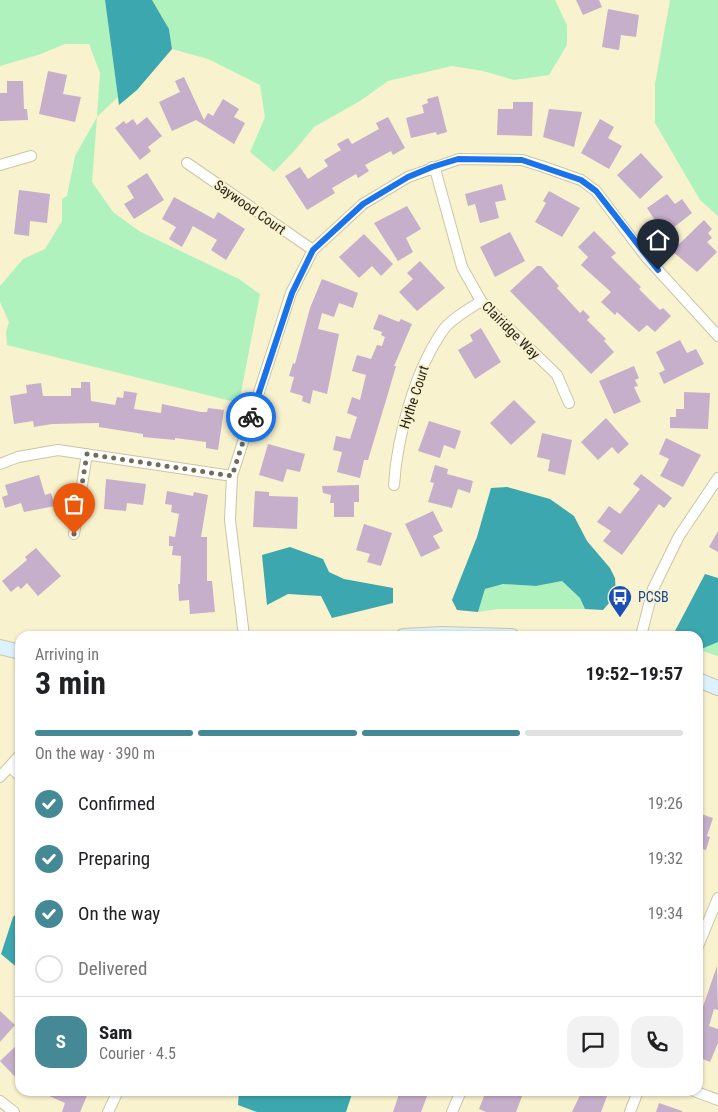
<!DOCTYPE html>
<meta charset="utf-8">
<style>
:root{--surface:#fff;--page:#f2f2f2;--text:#202124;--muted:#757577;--line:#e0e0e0;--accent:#448995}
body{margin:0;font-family:"Roboto Condensed",sans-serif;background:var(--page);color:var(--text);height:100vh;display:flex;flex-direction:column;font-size:19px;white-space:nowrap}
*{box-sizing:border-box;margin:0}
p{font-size:16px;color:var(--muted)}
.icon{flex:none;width:28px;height:28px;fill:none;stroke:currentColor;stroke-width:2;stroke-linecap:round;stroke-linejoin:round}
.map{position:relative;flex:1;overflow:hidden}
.drawer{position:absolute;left:15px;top:631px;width:688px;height:465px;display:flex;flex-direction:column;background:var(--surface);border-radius:15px;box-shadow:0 1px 4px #0004}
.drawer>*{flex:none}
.pin{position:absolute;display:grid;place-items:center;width:42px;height:42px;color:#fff;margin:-51px -21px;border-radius:50% 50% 50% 0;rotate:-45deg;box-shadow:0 0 5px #0007}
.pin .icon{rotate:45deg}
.courier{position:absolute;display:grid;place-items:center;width:50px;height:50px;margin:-25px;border:4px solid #1a73e8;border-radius:50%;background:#fff;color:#222;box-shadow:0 1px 6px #0007}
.summary em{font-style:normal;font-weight:700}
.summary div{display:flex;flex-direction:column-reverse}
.summary{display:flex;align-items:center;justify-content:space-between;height:85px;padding:0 20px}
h1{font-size:32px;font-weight:700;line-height:38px}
.bar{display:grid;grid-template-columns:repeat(4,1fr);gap:8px 5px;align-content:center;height:60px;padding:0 20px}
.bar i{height:6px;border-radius:4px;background:var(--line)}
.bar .selected{background:var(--accent)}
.bar p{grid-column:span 4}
.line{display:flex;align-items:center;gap:12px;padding:0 20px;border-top:1px solid var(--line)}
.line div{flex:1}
.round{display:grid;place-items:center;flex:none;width:52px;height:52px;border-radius:15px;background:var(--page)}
ol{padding:0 20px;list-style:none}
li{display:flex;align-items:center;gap:15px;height:55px}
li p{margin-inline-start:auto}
li .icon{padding:5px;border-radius:50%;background:var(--accent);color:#fff;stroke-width:4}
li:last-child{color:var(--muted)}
li i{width:28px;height:28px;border:2px solid var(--line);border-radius:50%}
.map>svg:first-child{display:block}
.green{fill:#aff2bd}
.water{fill:#3ca7ae}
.building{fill:#c6afca}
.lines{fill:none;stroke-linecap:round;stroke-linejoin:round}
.street-casing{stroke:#ccc5a4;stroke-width:12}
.secondary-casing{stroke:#ccc5a4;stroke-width:16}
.street{stroke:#fff;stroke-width:10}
.secondary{stroke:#dcf3fe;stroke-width:14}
.done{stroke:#726d59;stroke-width:5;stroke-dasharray:0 9}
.route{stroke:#1a73e8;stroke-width:6}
.labels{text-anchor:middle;stroke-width:4;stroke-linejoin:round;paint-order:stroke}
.street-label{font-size:14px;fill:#292619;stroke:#f9f2cf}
.transit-label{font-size:14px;fill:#164399;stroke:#f9f2cf;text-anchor:start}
</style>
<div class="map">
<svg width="718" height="1112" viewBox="0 0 718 1112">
<rect width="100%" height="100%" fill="#f9f2cf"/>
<path class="green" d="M0,0H105L118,97L97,117L92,182L113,212L139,231L239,279L260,294L239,403L7,345L6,332L9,322L0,302V286L23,259L45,249L62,221V199L67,196L75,156L97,117L100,73L89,44H65L38,55L0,66Z
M152,0H555L567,25V45L549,75L514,80L483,71L452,66L388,81L360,101L314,127L296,149L274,172L250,152L265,117L260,85L208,59L172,49L169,29Z
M670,0H718V216L700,200L655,123V84Z
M562,581L580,598L585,609H498L478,612L485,589L503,584L536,586Z
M718,642V656L699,650Z"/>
<path class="water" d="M105,0H152L169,29L172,49L137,90L119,105Z
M507,487L550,499L574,516L587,541L610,568L615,578L616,595L603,610L585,609L580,598L562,581L536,586L503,584L485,589L478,612L457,610L452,600L477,537L491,488Z
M290,547L323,559L329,572L344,579L393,588V603L332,618L321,596L288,594L267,605L262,555Z
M705,574L718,578V642L699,650H698V636H676L675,631Z
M20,910V970L1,954L13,917Z
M239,1091H353L346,1112H257L238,1105Z"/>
<path class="building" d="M576,0H599L602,7L583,15Z
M608,9L639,15L636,37L621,35L619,50L602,47Z
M48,71L67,75L63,94L81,97L75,122L39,114Z
M184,77L204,120L208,113L213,116L223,99L239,109L234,117L245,123L234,144L196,120L172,131L159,102L180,92L175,81Z
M7,81H23L24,109H27L28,120L0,121V93H7Z
M438,96L447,132L437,135L436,132L411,138L406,118L424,113L422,105L428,103L427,99Z
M513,102H533L532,136L497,135L498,109H513Z
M549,109L582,112L574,147L543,137Z
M147,117L162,136L148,147L151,151L140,160L115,128L124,121L126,124L133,119L137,125Z
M388,117L405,148L393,155L391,151L365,165L369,171L358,178L356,174L332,188L335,193L307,210L285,176L300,167L308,179L328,166L324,160L341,150L337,144L348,138L352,144L379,129L376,123Z
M600,119L614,127L608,138L622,146L609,169L581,153Z
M641,153L663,177L640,199L617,175Z
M147,173L164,200L134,219L124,204L134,198L127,186Z
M502,184L506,200L495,202L499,218L480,223L475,204L468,206L465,194Z
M19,190L50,194L47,223L30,221L29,236L14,234Z
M549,191L580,208L562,237L535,222L546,203L543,201Z
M667,194L675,204L682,199L692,213L663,236L653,224L656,222L647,208Z
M174,197L214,219L218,212L245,229L226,260L211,250L217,240L193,226L182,247L169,239L176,227L162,219Z
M407,206L421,229L406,238L413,252L398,261L374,223Z
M704,220L712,229L708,233L712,238L707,242L717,252L697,272L672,251Z
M594,231L616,253L611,257L641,287L639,289L660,310L663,308L671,316L655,332L647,325L639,332L617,312L615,315L601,302L611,292L581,265L588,257L578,247Z
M510,232L525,261L495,277L480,247Z
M364,234L393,264L381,276L372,266L359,278L339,257Z
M420,261L445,288L417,311L399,292L413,279L407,273Z
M537,266H541L559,286L557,288L580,313L583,310L590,317L587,320L606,339L604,341L614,352L591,374L510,291Z
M322,279L358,293L353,308L339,303L334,317L322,313L318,329L339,334L327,394L313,390L310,404L302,401L303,396L290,392L294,377L289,376L293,363L295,364L310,308Z
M379,314L399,322L401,319L412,324L394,366H396L387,397L368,460H364L360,478L337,472L342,452L333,450L336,436L350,439L357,417L347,413L352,397L360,400L366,375L352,371L357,355L371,359L377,345L382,346L385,337L381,335L382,332L373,329Z
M481,328L501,362L475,379L458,350L473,341L470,335Z
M680,340L687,353L696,349L704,364L664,384L659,373L665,370L656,352Z
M634,366L639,378L635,380L638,386L634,387L641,402L614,414L599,381Z
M81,382H90L91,401L115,405L117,397L123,398L124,391L137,393L134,409L161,413L162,404L201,412H207L208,408L224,410L218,450L206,448V442L175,438V440L143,437V434L99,427V423L52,424L34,427L33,421L14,424L10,396L27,393L26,385L41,383L43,396H71V388H81Z
M684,392L710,393L708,429L670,428V417H676V409H684Z
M514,400L536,422L511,445L490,423Z
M606,418L629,444L618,454L612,447L598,460L581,442Z
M429,421L461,431L455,449L444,445L440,458L418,451Z
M542,433L572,440L565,475L548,471L550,460L537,457Z
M666,438L701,455L683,487L660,476L669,459L659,454Z
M268,444L305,454L300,472L287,469L283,482L259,475Z
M435,465L448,469L447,474L473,481L470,493L458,489L452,508L428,502L434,483L430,482Z
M641,474L672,498L664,508L659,504L622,555L603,541L611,531L597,522L609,506L620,514L640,489L633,484Z
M39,475L45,495L51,493L55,506L24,512L21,503L5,508L2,497L8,495L5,485Z
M106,479L146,484L143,505L127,503L126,511L104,509Z
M359,485V502H354V517H334V503H330L331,495L323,493L322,486Z
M167,491L193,496L194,492L208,495L201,537H207V581H212L215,612L190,614L189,600L179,601L178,584H180L181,556L172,555L173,546H169V536L175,537L179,514L171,512L172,505L165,504Z
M255,491L269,492V496L298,497L297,529L253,527Z
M433,511L443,531L433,536L440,548L421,557L405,524Z
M364,524L392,533L381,566L367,562L370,554L356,550Z
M718,531V552L709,547Z
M36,548L61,576L38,596L27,583L21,589L18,586L11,592L2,581L27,560L25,557Z
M698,813L713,818L707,836L710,837L706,850L698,848Z
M717,966L718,1010L714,1009L709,1026L718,1029V1043L710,1062L698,1057V1021Z
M0,1011L15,1025L0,1042Z
M20,1042V1082L0,1061Z
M38,1091H89L80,1112H62L65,1103Z
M400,1091H429L421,1112H393Z
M486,1091H524L516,1112H486L479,1109Z
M582,1091H609L601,1112H572Z
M659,1103L682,1111V1112H656Z"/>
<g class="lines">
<g class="street-casing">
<path id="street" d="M187,163L313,250
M0,165L31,156
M432,167L435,169L462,267L481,301L557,375L569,403
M0,464L18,457L58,450L232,476
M394,485C397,437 415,369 444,329C452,318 470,309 481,301
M74,534L87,454
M244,636L230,520L232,476L291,293L313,250L363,204L408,177L459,159L522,160L544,167L581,180L596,191L646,257L718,336
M641,636L653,589L679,536L718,478
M10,767L20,776
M0,777L20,755
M698,946L718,898
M694,1091L718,1100
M0,1101L14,1112
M108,1112L118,1091
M452,1112L461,1091
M630,1112L638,1091"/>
</g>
<g class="secondary-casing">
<path id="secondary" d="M403,636L442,634L512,636
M0,647L20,652
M698,680L718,688"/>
</g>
<use href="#street" class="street"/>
<use href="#secondary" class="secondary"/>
</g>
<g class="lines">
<path class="done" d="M74,534L87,454L232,476L251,417"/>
<path class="route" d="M251,417L292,293L313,250L363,204L408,177L432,167L458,159L522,160L581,180L596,191L658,270"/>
</g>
<defs>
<g id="bus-pin" transform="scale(1.25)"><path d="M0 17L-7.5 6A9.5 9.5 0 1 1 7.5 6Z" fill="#1a4fb4" stroke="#f9f2cf"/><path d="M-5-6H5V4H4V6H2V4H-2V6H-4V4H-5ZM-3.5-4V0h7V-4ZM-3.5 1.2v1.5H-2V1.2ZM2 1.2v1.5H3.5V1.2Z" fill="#fff"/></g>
</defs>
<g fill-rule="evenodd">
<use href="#bus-pin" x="620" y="597"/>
</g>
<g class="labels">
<g class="street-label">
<text transform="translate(250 207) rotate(35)" y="5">Saywood Court</text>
<text transform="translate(511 330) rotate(45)" y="5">Clairidge Way</text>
<text transform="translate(414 397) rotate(-72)" y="5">Hythe Court</text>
</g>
<g class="transit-label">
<text x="638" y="602">PCSB</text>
</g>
</g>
</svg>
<div class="pin" style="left:74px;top:534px;background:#ea580c"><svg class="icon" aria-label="bag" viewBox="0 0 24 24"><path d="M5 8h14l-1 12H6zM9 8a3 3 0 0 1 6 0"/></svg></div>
<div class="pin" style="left:658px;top:270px;background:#1f2937"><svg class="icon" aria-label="home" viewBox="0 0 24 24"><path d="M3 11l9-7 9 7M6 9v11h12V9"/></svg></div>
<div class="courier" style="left:251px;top:417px"><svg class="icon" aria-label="bike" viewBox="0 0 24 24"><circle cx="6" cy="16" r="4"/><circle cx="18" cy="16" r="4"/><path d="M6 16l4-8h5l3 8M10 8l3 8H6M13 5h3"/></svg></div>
<section class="drawer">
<div class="summary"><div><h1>3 min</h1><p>Arriving in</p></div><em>19:52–19:57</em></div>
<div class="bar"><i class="selected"></i><i class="selected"></i><i class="selected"></i><i></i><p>On the way · 390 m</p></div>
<ol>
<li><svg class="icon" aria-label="check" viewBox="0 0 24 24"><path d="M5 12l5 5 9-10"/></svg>Confirmed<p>19:26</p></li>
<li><svg class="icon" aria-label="check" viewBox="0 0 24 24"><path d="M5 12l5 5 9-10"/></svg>Preparing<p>19:32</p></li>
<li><svg class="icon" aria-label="check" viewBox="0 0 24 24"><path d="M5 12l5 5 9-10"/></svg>On the way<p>19:34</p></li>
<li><i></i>Delivered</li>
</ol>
<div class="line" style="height:90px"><b class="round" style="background:var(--accent);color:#fff">S</b><div><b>Sam</b><p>Courier · 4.5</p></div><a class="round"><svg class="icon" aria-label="chat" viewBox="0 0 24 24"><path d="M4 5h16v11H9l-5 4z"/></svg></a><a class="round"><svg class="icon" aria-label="phone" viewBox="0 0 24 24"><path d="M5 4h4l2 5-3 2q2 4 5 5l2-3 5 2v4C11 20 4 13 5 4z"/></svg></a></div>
</section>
</div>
